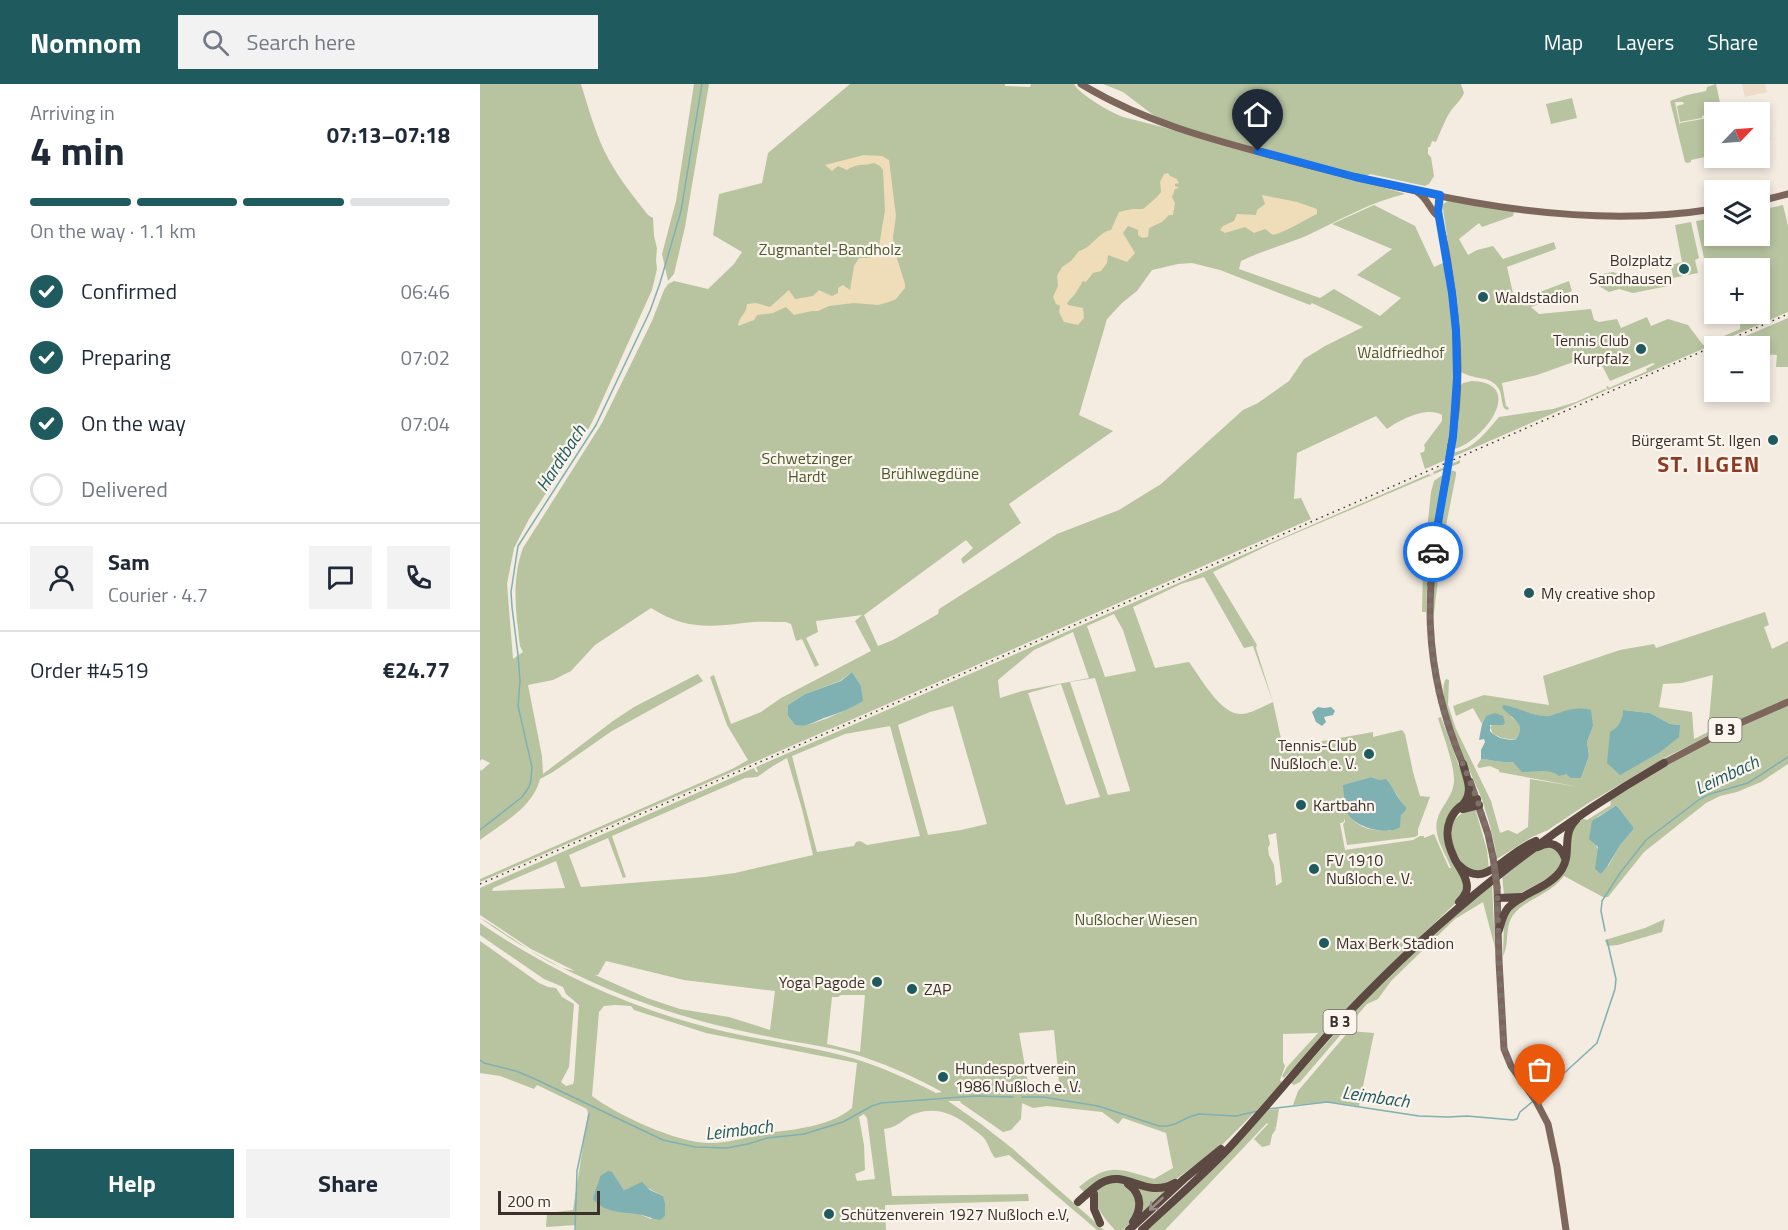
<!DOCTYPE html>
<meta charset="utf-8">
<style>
:root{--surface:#fff;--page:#f2f2f3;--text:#1f2937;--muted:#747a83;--line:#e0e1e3;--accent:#1f5a5e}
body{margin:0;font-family:"Titillium Web",sans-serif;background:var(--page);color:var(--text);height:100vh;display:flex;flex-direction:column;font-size:22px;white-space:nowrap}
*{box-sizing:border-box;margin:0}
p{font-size:20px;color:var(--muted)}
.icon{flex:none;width:33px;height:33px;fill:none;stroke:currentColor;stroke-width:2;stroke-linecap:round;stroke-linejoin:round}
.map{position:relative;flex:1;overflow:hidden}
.details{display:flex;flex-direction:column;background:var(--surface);width:480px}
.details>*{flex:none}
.needle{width:39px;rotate:65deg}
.tools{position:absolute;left:1224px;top:18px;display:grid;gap:12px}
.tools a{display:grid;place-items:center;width:66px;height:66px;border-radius:0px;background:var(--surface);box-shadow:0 3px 9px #0003;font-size:30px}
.scale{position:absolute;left:18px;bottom:15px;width:102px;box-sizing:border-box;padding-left:6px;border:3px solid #3b302b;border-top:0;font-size:16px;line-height:21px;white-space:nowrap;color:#3b302b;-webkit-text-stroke:4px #fbf5ee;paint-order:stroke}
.pin{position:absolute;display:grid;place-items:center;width:51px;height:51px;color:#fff;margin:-62px -26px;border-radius:50% 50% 50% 0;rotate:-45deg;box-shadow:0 0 6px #0007}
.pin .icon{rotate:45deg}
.courier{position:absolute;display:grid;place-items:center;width:60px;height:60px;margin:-30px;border:4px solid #1a73e8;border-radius:50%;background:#fff;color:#222;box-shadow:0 2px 8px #0007}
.head em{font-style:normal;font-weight:700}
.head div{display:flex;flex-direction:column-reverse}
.head{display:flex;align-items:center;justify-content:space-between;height:102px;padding:0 30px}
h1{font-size:39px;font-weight:700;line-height:45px}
.bar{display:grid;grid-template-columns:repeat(4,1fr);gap:9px 6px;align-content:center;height:72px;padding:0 30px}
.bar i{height:8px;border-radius:4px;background:var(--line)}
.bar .on{background:var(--accent)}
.bar p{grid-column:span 4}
.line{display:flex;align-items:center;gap:15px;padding:0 30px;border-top:2px solid var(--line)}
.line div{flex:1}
.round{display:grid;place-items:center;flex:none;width:63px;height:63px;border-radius:0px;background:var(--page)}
ol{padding:0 30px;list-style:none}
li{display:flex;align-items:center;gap:18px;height:66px}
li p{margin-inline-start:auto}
li .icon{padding:6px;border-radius:50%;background:var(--accent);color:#fff;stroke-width:4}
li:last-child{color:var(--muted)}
li i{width:33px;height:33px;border:3px solid var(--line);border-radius:50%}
.primary-button{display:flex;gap:12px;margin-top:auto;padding:12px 30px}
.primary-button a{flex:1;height:69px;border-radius:0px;background:var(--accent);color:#fff;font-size:24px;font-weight:700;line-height:69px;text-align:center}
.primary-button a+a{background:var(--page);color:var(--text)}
header{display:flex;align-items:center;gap:36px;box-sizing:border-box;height:84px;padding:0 30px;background:var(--accent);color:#fff}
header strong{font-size:28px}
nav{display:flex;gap:33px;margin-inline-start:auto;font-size:21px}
.search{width:420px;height:54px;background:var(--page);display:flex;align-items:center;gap:15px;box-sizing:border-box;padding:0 21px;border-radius:0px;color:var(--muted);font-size:22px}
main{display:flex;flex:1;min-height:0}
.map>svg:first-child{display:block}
.green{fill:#b8c4a0;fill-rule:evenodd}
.sand{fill:#efdcb8}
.plaza{fill:#ecdcc8}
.water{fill:#7fb0b2}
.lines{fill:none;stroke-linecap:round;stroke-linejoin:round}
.stream{stroke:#7fb0b2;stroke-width:1.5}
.major{stroke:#7d675c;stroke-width:7}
.highway{stroke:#5c4a42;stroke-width:8}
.rail{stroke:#3b302b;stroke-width:1.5;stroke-dasharray:1.5 4.5;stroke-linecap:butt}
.major-bridge{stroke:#7d675c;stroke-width:7}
.oneway{stroke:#9c8e87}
.done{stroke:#7c716b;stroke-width:6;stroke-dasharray:0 10.8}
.route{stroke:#1a73e8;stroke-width:8}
.poi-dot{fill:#1f5a5e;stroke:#fbf5ee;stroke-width:2}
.labels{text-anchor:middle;stroke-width:4.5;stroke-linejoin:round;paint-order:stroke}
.shield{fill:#fbf5ee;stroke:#756b66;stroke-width:1.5}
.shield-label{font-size:15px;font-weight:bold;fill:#3b302b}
.park-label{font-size:16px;fill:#4a5a2e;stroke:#fbf5ee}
.poi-label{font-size:16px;fill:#3b302b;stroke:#fbf5ee;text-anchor:start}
.water-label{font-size:18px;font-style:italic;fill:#1f5a5e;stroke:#fbf5ee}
.district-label{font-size:22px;font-weight:bold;letter-spacing:1.5px;fill:#8c3b22;stroke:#fbf5ee}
</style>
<header>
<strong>Nomnom</strong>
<div class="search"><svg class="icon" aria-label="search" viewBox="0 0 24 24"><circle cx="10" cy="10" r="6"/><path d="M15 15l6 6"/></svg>Search here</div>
<nav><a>Map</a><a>Layers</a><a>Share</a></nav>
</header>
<main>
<section class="details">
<div class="head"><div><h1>4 min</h1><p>Arriving in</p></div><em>07:13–07:18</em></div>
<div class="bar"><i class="on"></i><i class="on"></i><i class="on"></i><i></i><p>On the way · 1.1 km</p></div>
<ol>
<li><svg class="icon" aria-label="check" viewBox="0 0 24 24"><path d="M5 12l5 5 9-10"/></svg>Confirmed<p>06:46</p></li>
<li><svg class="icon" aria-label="check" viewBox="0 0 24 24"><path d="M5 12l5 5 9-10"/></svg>Preparing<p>07:02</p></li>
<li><svg class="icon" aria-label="check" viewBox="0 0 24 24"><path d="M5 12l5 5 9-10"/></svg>On the way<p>07:04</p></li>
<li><i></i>Delivered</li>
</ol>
<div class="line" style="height:108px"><a class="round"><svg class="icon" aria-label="person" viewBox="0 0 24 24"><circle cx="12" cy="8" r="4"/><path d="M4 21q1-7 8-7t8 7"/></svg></a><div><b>Sam</b><p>Courier · 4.7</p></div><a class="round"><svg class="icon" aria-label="chat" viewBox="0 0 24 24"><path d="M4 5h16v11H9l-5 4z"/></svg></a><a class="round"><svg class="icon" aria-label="phone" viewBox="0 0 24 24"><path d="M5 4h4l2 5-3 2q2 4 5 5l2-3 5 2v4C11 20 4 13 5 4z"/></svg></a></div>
<div class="line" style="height:78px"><div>Order #4519</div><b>€24.77</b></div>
<div class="primary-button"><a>Help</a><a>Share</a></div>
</section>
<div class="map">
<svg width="1308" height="1146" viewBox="0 0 1308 1146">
<rect width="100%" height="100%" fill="#f4ebe1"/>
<path class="green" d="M0,0H101C109,26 116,52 129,76C140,96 154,113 168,131L173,134L174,152L177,164L176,176L177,185L172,206L116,330L109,344L49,435L34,464L27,500L33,575L43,568L40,562C36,529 31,497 43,464L122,339L172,237L184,206L188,200L194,197L228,205L254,180L262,168L233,151L239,110L282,99L288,69L370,0H525V2L550,3L551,0H594C600,11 634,31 647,34C693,45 739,59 785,72C831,84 877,96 923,109L925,110C890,118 858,137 826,152C804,161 782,167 761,177L759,185L840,214L854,205L900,232L921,214L877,191L912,165L852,140L894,121L935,142L954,183L965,178L973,229L974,278L973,316L968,369C992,368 1004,350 1019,333L1073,325L1096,318L1125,305L1127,306L945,385L940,369L944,368L945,364L944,361L962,337V331C946,322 920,336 907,345L896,332L817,369L814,415L821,414L831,435L0,798V795L252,685L268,676L247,641L230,593L234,591L251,640L281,628L301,614L391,567L375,537L382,531L336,537L338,548L326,554L339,581L335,583L322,555L316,557L311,540L306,538C292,538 277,537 263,539C226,544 203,544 171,524L115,561L91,587L73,596L48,601L62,672L63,690L133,637L154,623L218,590L223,597L132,647L73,688L60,695C53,724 22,739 0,756V685L1,687L10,679L2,675L0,677ZM712,179L740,186L830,221L832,219L883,243L845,262L824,275L809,297L778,319L763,326L681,400L639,426L577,450L459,525L458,530L413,556L398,562L384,531L486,456L493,464L481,475L483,480L541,439L529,420L633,347L599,331L627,235L643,218L657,207L672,186L698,180ZM372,588L381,602L382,617C369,625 329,645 315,641L308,632V621L325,610L360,597Z
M214,0H229L205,143L194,190L188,197L182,170L196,117Z
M623,0H981L984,9C981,16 977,19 972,25C965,35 961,47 956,58L952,57L950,63H948V70L951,73L954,92L949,100L945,102L890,90L887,92L820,76L707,45L677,34L643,8Z
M1236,0L1242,28H1234V32L1226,34L1225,31L1222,32V34L1200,38L1197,22L1204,20L1203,18H1195L1200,42V39L1234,33V71L1211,76V78L1207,79L1205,78L1190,17L1207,11L1226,7L1227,3Z
M1092,14L1097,34L1071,40L1066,20Z
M968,117L1034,127L1033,132L1002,143L999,139L979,155L988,171L997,166L1013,162L1023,175L1074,158L1076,165L1027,183L1033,209L1041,215L1089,197L1092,207L1051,223L1059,230L1111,225L1114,236L1119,238L1137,235L1141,244L1167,233L1171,242L1188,235L1208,241L1223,261L1260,245L1261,230H1280V184H1234V204L1225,198L1228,193L1216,137L1234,134V152H1280V126L1303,121L1308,142V228L1128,306L1126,303L1128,302L1129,304L1167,287L1166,285L1175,280L1173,279L1130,297L1116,270L1057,291L1022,299L1026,322L1028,323L1029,325L1027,326L1024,324C1021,318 1022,311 1019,305C1010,290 993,297 980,287L969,166L963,125V120Z
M1211,138L1219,174L1215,176L1218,189L1193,194L1191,181L1202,178L1195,141Z
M1133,188C1152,196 1166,193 1185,194L1188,202L1153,209L1139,205L1129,208L1117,201V191Z
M1308,234V283H1296L1297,271L1280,270V262H1249V259Z
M992,297C1047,299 1004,357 974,365L980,302L983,299Z
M980,376V379L793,459L733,488L777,561L776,564L793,618L803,664L893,648V653L922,646L925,650L933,688L940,712L950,713L938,745V751L935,753L867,761L863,740L865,738L864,734V738L860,739L865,766L933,756L940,752H944V754L954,750L969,784H971C962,761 948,746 963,723C968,715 973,708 974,698C975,682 963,651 958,634L961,633L986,701V711L966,736L964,743L985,800L980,815L930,862L804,994L802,992L807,983L838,949L803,950V978L805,982L800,996L802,998L779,1024L740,1063L692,1098L684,1102L635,1094L605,1109L599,1103C630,1078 638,1085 674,1095L693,1084L686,1049L643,1034L638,1040L622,1028L567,1022L553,1024L542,1019L541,1035L531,1046L523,1048L481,1019L480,1017H468L501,1040L533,1065L624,1146H617L529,1071L515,1074C510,1068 509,1061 504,1054C499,1049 495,1047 489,1042C474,1030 457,1023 437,1029C423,1033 421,1043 404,1045L412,1112L548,1110L549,1117L405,1121L406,1146H95L96,1141L66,1143L67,1129L93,1126L108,1030L107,1025L57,1001L54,1005L20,992L0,989V857L59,899L68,903L76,904L82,913L94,920L89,983L81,998L86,1002L93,1000L94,997L99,921L86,910L83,903L64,895L0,851V839C70,887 147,923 230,944C277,956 325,961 372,974C401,983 429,995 456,1009L462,1008C433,992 402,978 370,969C352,964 334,961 316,958C289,953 262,947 236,941C152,919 71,885 0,834C26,847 65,883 95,887L51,865L0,831V804L274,684L276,688H278L276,683L949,390L950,391L954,390L953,388ZM724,493L764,564L773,562L793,618C783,622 771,630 761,630C741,631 720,593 709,578L675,584L653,523L701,500ZM634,530L643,546L656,587L625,593L607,542ZM593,548L609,594L542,607L520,614L518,596L554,566ZM615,594L650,706V707L628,711L590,598ZM581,600L620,713L586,721L548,609ZM473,622L507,740L481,746L448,751L418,641L450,628ZM410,642L440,752L387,761L380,757L376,758L374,762L337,768L312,672L365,650ZM307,674L322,725L333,771L255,789L225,793L101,803L89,771L128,754L143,794L146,793L132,752L265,694L277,693L293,682ZM891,693C915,700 914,707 926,726L921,730L920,737L910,747C905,746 901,747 896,746C869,743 864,725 864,701ZM796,749L802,798L796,802L794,781L789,771L788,764L790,760L788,751ZM76,777L85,804L12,807L13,804ZM126,877L204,896L295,907L290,946L249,933L200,925L167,914L115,891H118ZM361,911H385L380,968L347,960L352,913H358ZM135,921L151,922L154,926L226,949L377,979L372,1024C352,1041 320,1045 294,1048C273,1051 252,1059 231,1059C199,1060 137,1031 112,1012L119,928L124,922ZM574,946L580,1008L545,1006L548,999L539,949ZM384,1030L387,1034L395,1095L377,1097L375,1090L385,1086L384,1061L379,1033ZM132,1089L144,1106C163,1097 166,1104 183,1112L171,1135L159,1130L120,1122L114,1110L119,1099Z
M971,386L976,388V391L962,462L954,529L953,528L954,484Z
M961,392H963C954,437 947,482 946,528H942L943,485L951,408L954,397Z
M1285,528L1289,541L1284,543L1292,565L1308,557V615L1188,672L1107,720L1068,746L1052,753L1017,775C1014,754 1008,733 1001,713C993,692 953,612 966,595L969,596L968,621L976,645L1011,717L1020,749L1028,746L1037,750L1048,743L1050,695L1099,703L1019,688V686L1010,682L999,684L997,682L1001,675C1012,676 1022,679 1033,678C1044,687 1058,687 1071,687C1081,688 1092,692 1101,694L1109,672L1107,658L1113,642L1081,628L1067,633L1039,627L1033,623L1031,633L1038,638L1041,647L1035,656L1022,654L1013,650L1010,643L1013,640L1006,632L1002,640L993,624L976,632L973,622L1004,611L1069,621L1063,592L1140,566L1174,560L1176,564ZM1233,591L1228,648L1214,655L1212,628L1179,623L1183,600L1202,599ZM1143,626L1170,629L1190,640L1200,641L1179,669L1140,690L1130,649C1138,644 1143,636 1143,626Z
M1308,621V680L1281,698L1257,708L1240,712L1226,719L1164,768L1128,813H1123L1084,792C1070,811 1047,814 1034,830C1024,842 1030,859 1023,872L1024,837L1033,822L1079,791L1089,750L1101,734L1107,736L1131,721L1130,715L1178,685L1243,651ZM1135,722H1137L1153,746L1141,760L1128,782L1115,760L1117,733Z
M995,724L1007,766L1009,785L994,788L978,776L972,763V738L984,727Z
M1074,762L1082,775L1080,783L1072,792L1037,811L1024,810L1022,792L1059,765Z
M1012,799L1015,864L1003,818L975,835L911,897L898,915L887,920L820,998L814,1001L811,999L885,916L933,868Z
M1185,835L1182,848L1138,861L1127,862L1125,856L1165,844Z
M869,947L894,949L879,1022L847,1018L813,1021L818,1007Z
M799,1025L796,1044L794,1043L796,1045L792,1051L790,1061L782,1063L774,1055L788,1040L787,1039L685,1146H666L788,1026Z
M634,1098L645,1100L659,1116L650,1139L643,1146H635C621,1131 600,1106 634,1098Z
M654,1102L691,1104L661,1131Z"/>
<path class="sand" d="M384,71L402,72L409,76L416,132L413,153L414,165L425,200V204L416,215L409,218L398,221L374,219L349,222L338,227H332L314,231L306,223L293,229L277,231L274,236L258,242C259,232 266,231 267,220L276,219L290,223L309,206L315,215L333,212L339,206L352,212L358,209V204L363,201L370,206L374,182L379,174H390L399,162L405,126L403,86L400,82L394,79C383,82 377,79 367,86L358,82L352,87L345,81Z
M688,89L690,92L697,95L699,99L695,100V102L699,104L695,105L692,113L695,119L693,131H689L682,138L669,144L668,153L662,154L658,151V146L648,142L643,149L655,169L647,178L628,171L627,179L621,187L613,189L606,198L603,197L595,210L587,219L588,221L603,224L604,234L598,241L584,238L579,228L580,222L576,220L573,213L578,202L577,192L582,183L591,177L599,167C612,164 618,148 631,146L639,128L652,125H663L677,113L681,108L680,98L684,90Z
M782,111L817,118L837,125V130C822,137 808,147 793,151L785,145L774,149L765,143L745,149L740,146L743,142L754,137L757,130L776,131L777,126L785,120Z"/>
<path class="plaza" d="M1262,0H1285L1287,8L1265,13Z
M1285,30L1287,34H1288L1290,42L1288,43L1291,56L1280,59V32Z"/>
<path class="water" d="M372,588L381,602L383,617C371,624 360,629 347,633C337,636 327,644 315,641L308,632V621L325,610L361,597Z
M1024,621C1037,623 1049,631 1065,632C1070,633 1074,630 1078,629C1089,625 1100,623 1111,626L1113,642L1107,658L1109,672L1101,694H1091L1086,690L1079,692C1071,684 1054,688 1042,688L1033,678C1022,679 1012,676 1001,675V666L1005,658L1004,655L999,656L1002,640L1006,632L1015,629L1023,632L1025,639L1023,641H1010V647C1016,654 1026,656 1035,656C1048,641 1033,635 1023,625L1022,622Z
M838,623L844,624L851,623L855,627L853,631L844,633L846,638L842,642L836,638L832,628Z
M1143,626L1170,629L1190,640L1200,641L1199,653L1179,669L1140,691L1127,679L1130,648C1138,644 1143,635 1143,626Z
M891,693L900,696L906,695C914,704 918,716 926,723V726L921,731L920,743C908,752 876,744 868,730C864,722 864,710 863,701Z
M1135,722H1137L1153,743V746L1141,760L1128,781L1121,790L1115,785L1118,763L1109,755L1112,737Z
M128,1087L132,1088L144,1106L162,1098L170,1106L183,1112L185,1120V1132L180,1136C172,1135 165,1131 157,1130C142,1128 124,1129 113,1115C114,1107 119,1100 120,1092Z"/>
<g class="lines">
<path class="stream" d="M0,746L42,713L49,703L51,696L52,683L38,622L40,597L38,571L32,523L31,508L38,462L116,341L170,227L180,199L201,127L222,0
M1125,847L1121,827L1122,817L1140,789L1166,756L1220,715L1230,710L1268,699L1308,673
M0,976L4,979L36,987L55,995L183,1056L215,1063L247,1064L268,1060L287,1054L324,1050L363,1038L392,1022L401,1019L495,1012L533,1013
M542,1013H563L618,1022L679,1042H687L695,1040L709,1033L719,1030L756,1032L778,1027
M1058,1013L1117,959L1135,905L1136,895L1127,856
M788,1025L847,1018L939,1032L968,1033L987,1032L1033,1036L1037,1035L1040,1028L1052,1018
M95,1146L97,1087L109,1030"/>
<path class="major" d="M601,0C665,39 737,57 809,76C947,112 1091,148 1234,125
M937,108C948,114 950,127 958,132
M960,111C955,129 962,145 965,162C968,177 970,192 972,208C979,257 981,311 971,361
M1280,117L1308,110
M966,395C944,502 940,582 985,685
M1184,679L1258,640L1308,618
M990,697L1008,750L1013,773
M1017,803L1019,877L1024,965L1031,982L1056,1017L1068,1040L1077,1083L1086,1146"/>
<path class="highway" d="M983,680C986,693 994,707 984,719
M983,725L999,721
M1058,763C1071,756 1080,761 1085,774
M979,781C999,801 1014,784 1031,772C1039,766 1047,761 1056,757
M1018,814L1041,813
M979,818C985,812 989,806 986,797C984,788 976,780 973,771C961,746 969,722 997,715
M1019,846C1021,839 1023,830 1028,824C1041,809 1070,804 1082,785C1092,769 1081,751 1096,736
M648,1100C662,1110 662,1125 653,1138
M614,1110V1125L620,1139
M598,1118C605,1112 613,1104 621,1099C646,1084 665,1116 695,1099
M649,1146L704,1095L741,1065
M662,1146C691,1119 721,1093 748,1065C788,1022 825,975 865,932C962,830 1063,749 1184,679"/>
<path class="rail" d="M0,800L1308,230"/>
<path class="major-bridge" d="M966,395L971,361
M1013,773L1017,803"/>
</g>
<defs><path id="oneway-shaft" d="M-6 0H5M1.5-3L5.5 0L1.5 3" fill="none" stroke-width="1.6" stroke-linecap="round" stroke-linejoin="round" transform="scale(1.5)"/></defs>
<use class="oneway" href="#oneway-shaft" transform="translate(676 1120) rotate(137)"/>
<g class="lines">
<path class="done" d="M953,468L950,499V548L959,610L969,645L997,715L1008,750L1015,785L1017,803L1019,877L1024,964L1031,982L1060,1022"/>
<path class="route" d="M778,67L875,93L960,111L958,127L972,209L976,247L977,294L973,353L953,468"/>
</g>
<g class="poi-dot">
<circle cx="1204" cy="185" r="6"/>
<circle cx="1003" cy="213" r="6"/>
<circle cx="1161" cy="265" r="6"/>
<circle cx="1293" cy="356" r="6"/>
<circle cx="1049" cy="509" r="6"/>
<circle cx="889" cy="670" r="6"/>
<circle cx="821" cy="721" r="6"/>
<circle cx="834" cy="785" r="6"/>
<circle cx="844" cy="859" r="6"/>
<circle cx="397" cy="898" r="6"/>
<circle cx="432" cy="905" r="6"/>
<circle cx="463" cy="993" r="6"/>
<circle cx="349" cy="1130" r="6"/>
</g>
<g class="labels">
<g class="shield">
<rect x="1228.5" y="634" width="33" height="24" rx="4.5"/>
<rect x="843.5" y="926" width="33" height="24" rx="4.5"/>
</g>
<g class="shield-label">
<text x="1245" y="651">B 3</text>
<text x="860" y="943">B 3</text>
</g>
<g class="park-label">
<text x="350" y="171">Zugmantel-Bandholz</text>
<text x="921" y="274">Waldfriedhof</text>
<text x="327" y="380">Schwetzinger<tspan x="327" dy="18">Hardt</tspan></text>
<text x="450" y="395">Brühlwegdüne</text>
<text x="656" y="841">Nußlocher Wiesen</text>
</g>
<g class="poi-label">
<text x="1192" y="182" text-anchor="end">Bolzplatz<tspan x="1192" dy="18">Sandhausen</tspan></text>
<text x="1015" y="219">Waldstadion</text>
<text x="1149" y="262" text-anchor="end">Tennis Club<tspan x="1149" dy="18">Kurpfalz</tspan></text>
<text x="1281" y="362" text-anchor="end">Bürgeramt St. Ilgen</text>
<text x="1061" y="515">My creative shop</text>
<text x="877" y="667" text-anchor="end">Tennis-Club<tspan x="877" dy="18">Nußloch e. V.</tspan></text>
<text x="833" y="727">Kartbahn</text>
<text x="846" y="782">FV 1910<tspan x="846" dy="18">Nußloch e. V.</tspan></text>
<text x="856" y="865">Max Berk Stadion</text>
<text x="385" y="904" text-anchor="end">Yoga Pagode</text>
<text x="444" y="911">ZAP</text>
<text x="475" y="990">Hundesportverein<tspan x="475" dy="18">1986 Nußloch e. V.</tspan></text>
<text x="361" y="1136">Schützenverein 1927 Nußloch e.V,</text>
</g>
<g class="water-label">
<text transform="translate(81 374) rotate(-57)" y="6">Hardtbach</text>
<text transform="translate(1247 691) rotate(-25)" y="6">Leimbach</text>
<text transform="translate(896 1013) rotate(8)" y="6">Leimbach</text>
<text transform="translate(259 1046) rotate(-7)" y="6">Leimbach</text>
</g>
<g class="district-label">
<text x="1229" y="388">ST. ILGEN</text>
</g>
</g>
</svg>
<div class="tools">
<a><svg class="needle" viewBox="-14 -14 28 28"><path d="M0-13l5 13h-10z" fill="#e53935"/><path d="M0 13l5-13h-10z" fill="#747a83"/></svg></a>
<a><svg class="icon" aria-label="layers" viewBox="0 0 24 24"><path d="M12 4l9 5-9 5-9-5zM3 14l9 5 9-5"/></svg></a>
<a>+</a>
<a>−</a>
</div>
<div class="scale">200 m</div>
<div class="pin" style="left:1060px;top:1022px;background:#ea580c"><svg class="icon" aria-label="bag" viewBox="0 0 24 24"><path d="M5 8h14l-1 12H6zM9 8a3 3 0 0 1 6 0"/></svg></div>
<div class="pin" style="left:778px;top:67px;background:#1f2937"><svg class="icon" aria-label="home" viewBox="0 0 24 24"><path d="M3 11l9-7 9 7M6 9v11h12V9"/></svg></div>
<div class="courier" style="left:953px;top:468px"><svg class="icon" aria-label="car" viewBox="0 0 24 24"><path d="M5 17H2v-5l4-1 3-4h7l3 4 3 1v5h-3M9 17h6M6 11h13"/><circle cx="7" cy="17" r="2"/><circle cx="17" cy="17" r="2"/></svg></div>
</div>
</main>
